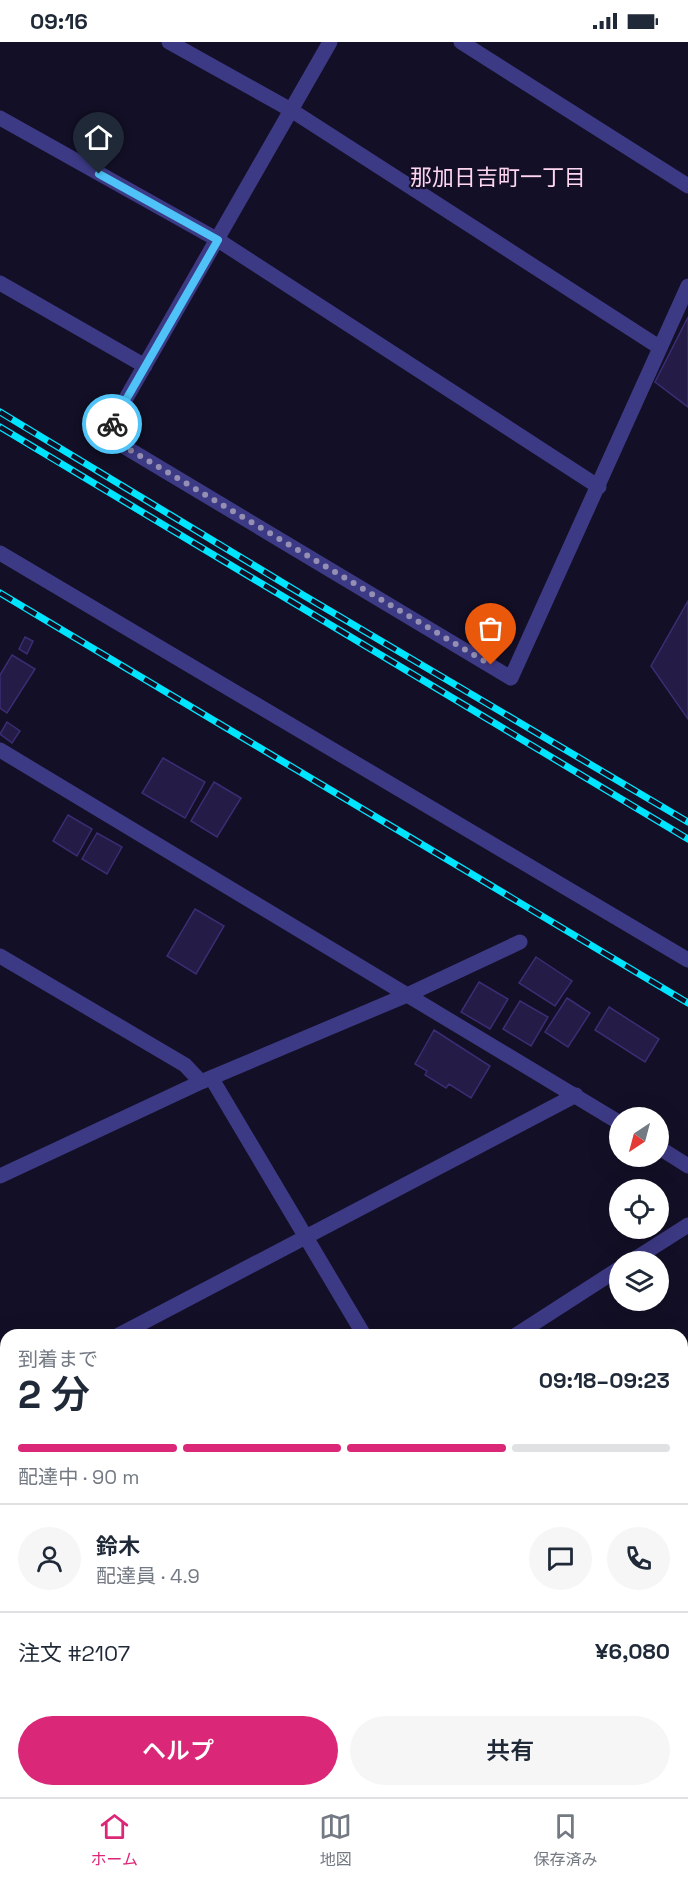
<!DOCTYPE html>
<html lang="ja">
<meta charset="utf-8">
<style>
:root{--surface:#fff;--page:#f6f6f7;--text:#1f2937;--muted:#747a83;--line:#e0e1e3;--accent:#db2777}
body{margin:0;font-family:"Space Grotesk","Noto Sans JP",sans-serif;background:var(--page);color:var(--text);height:100vh;display:flex;flex-direction:column;font-size:22px;white-space:nowrap}
*{box-sizing:border-box;margin:0}
p{font-size:20px;color:var(--muted)}
.icon{flex:none;width:33px;height:33px;fill:none;stroke:currentColor;stroke-width:2;stroke-linecap:round;stroke-linejoin:round}
.map{position:relative;flex:1;overflow:hidden}
.details{position:absolute;left:0px;top:1287px;width:688px;height:468px;display:flex;flex-direction:column;background:var(--surface);border-radius:18px 18px 0 0;box-shadow:0 6px 24px #0002}
.details>*{flex:none}
.needle{width:39px;rotate:216deg}
.controls{position:absolute;left:609px;top:1065px;display:grid;gap:12px}
.controls a{display:grid;place-items:center;width:60px;height:60px;border-radius:50%;background:var(--surface);box-shadow:0 6px 24px #0002;font-size:30px}
.pin{position:absolute;display:grid;place-items:center;width:51px;height:51px;color:#fff;margin:-62px -26px;border-radius:50% 50% 50% 0;rotate:-45deg;box-shadow:0 0 6px #0007}
.pin .icon{rotate:45deg}
.courier{position:absolute;display:grid;place-items:center;width:60px;height:60px;margin:-30px;border:4px solid #4fc3f7;border-radius:50%;background:#fff;color:#222;box-shadow:0 2px 8px #0007}
.summary em{font-style:normal;font-weight:600}
.summary div{display:flex;flex-direction:column-reverse}
.summary{display:flex;align-items:center;justify-content:space-between;height:102px;padding:0 18px}
h1{font-size:39px;font-weight:600;line-height:45px}
.bar{display:grid;grid-template-columns:repeat(4,1fr);gap:9px 6px;align-content:center;height:72px;padding:0 18px}
.bar i{height:8px;border-radius:4px;background:var(--line)}
.bar .on{background:var(--accent)}
.bar p{grid-column:span 4}
.line{display:flex;align-items:center;gap:15px;padding:0 18px;border-top:2px solid var(--line)}
.line div{flex:1}
.round{display:grid;place-items:center;flex:none;width:63px;height:63px;border-radius:32px;background:var(--page)}
.cta{display:flex;gap:12px;margin-top:auto;padding:12px 18px}
.cta a{flex:1;height:69px;border-radius:36px;background:var(--accent);color:#fff;font-size:24px;font-weight:600;line-height:69px;text-align:center}
.cta a+a{background:var(--page);color:var(--text)}
.status{display:flex;justify-content:space-between;align-items:center;height:42px;padding:0 30px;background:var(--surface);direction:ltr}
.status svg{height:16px;fill:currentColor}
.dock{display:flex;justify-content:space-around;align-items:center;height:84px;border-top:2px solid var(--line);background:var(--surface);font-size:16px;color:var(--muted)}
.dock a{display:grid;justify-items:center;gap:3px}
.dock .on{color:var(--accent)}
.map>svg:first-child{display:block}
.building{fill:#241b47;stroke:#3b2d73;stroke-width:1.5}
.lines{fill:none;stroke-linecap:round;stroke-linejoin:round}
.minor{stroke:#3d3a85;stroke-width:15}
.rail-casing{stroke:#00e5ff;stroke-width:7}
.rail{stroke:#130f26;stroke-width:4.5;stroke-dasharray:14;stroke-linecap:butt}
.done{stroke:#948fb3;stroke-width:6;stroke-dasharray:0 10.8}
.route{stroke:#4fc3f7;stroke-width:8}
.labels{text-anchor:middle;stroke-width:4.5;stroke-linejoin:round;paint-order:stroke}
.neighbourhood-label{font-size:22px;fill:#ffd6f0;stroke:#130f26}
</style>
<div class="status"><b>09:16</b><svg viewBox="0 0 49 12"><path d="M0 12V9h3v3zM5 12V6h3v6zM10 12V3h3v9zM15 12V0h3v12zM26 1h20v11H26zM47 4h2v5h-2z"/></svg></div>
<div class="map">
<svg width="688" height="1755" viewBox="0 0 688 1755">
<rect width="100%" height="100%" fill="#130f26"/>
<path class="building" d="M688,275V365L655,340Z
M688,559V677L651,624Z
M25,595L33,599L27,612L19,607Z
M12,613L35,627L7,671L0,666V633Z
M7,680L20,689L12,701L0,692Z
M163,716L205,740L185,776L142,751Z
M214,740L241,756L217,795L191,779Z
M68,773L92,787L77,814L53,799Z
M97,791L122,805L107,832L82,817Z
M195,867L224,884L196,932L167,914Z
M536,915L572,939L555,964L519,941Z
M479,940L508,957L490,987L461,970Z
M567,956L590,971L568,1005L545,990Z
M520,959L548,975L531,1004L503,987Z
M609,965L659,997L645,1020L595,988Z
M434,988L490,1024L471,1056L449,1042L446,1046L425,1033L427,1029L415,1022Z"/>
<g class="lines">
<path class="minor" d="M169,0L291,68L659,305
M330,0L105,393L511,636L688,244
M461,0L688,144
M0,76L218,198L599,445
M0,241L145,324
M0,511L688,918
M0,708L620,1081
M0,914L185,1023L201,1040
M212,1037L364,1293
M658,1105L688,1124
M0,1134L201,1040L407,953L520,900
M630,1220L688,1183
M119,1293L576,1053
M516,1293L620,1226
M0,1355L6,1352
M682,1459L688,1456
M0,1537L6,1548
M0,1615L6,1611
M682,1678L688,1676
M124,1749L127,1755
M575,1749L579,1755
M217,1755L226,1749
M529,1755L540,1749"/>
<g class="rail-casing">
<path id="rail" d="M0,370L303,553L688,780
M0,385L688,797
M0,551L688,961"/>
</g>
<use href="#rail" class="rail"/>
</g>
<g class="lines">
<path class="done" d="M112,382L105,393L491,623"/>
<path class="route" d="M99,132L218,198L112,382"/>
</g>
<g class="labels">
<g class="neighbourhood-label">
<text x="498" y="143">那加日吉町一丁目</text>
</g>
</g>
</svg>
<div class="controls">
<a><svg class="needle" viewBox="-14 -14 28 28"><path d="M0-13l5 13h-10z" fill="#e53935"/><path d="M0 13l5-13h-10z" fill="#747a83"/></svg></a>
<a><svg class="icon" aria-label="locate" viewBox="0 0 24 24"><circle cx="12" cy="12" r="6"/><path d="M12 2v4M12 18v4M2 12h4M18 12h4"/></svg></a>
<a><svg class="icon" aria-label="layers" viewBox="0 0 24 24"><path d="M12 4l9 5-9 5-9-5zM3 14l9 5 9-5"/></svg></a>
</div>
<div class="pin" style="left:491px;top:623px;background:#ea580c"><svg class="icon" aria-label="bag" viewBox="0 0 24 24"><path d="M5 8h14l-1 12H6zM9 8a3 3 0 0 1 6 0"/></svg></div>
<div class="pin" style="left:99px;top:132px;background:#1f2937"><svg class="icon" aria-label="home" viewBox="0 0 24 24"><path d="M3 11l9-7 9 7M6 9v11h12V9"/></svg></div>
<div class="courier" style="left:112px;top:382px"><svg class="icon" aria-label="bike" viewBox="0 0 24 24"><circle cx="6" cy="16" r="4"/><circle cx="18" cy="16" r="4"/><path d="M6 16l4-8h5l3 8M10 8l3 8H6M13 5h3"/></svg></div>
<section class="details">
<div class="summary"><div><h1>2 分</h1><p>到着まで</p></div><em>09:18–09:23</em></div>
<div class="bar"><i class="on"></i><i class="on"></i><i class="on"></i><i></i><p>配達中 · 90 m</p></div>
<div class="line" style="height:108px"><a class="round"><svg class="icon" aria-label="person" viewBox="0 0 24 24"><circle cx="12" cy="8" r="4"/><path d="M4 21q1-7 8-7t8 7"/></svg></a><div><b>鈴木</b><p>配達員 · 4.9</p></div><a class="round"><svg class="icon" aria-label="chat" viewBox="0 0 24 24"><path d="M4 5h16v11H9l-5 4z"/></svg></a><a class="round"><svg class="icon" aria-label="phone" viewBox="0 0 24 24"><path d="M5 4h4l2 5-3 2q2 4 5 5l2-3 5 2v4C11 20 4 13 5 4z"/></svg></a></div>
<div class="line" style="height:78px"><div>注文 #2107</div><b>¥6,080</b></div>
<div class="cta"><a>ヘルプ</a><a>共有</a></div>
</section>
</div>
<nav class="dock">
<a class="on"><svg class="icon" aria-label="home" viewBox="0 0 24 24"><path d="M3 11l9-7 9 7M6 9v11h12V9"/></svg>ホーム</a>
<a><svg class="icon" aria-label="map" viewBox="0 0 24 24"><path d="M3 6l6-2 6 2 6-2v14l-6 2-6-2-6 2zM9 4v14M15 6v14"/></svg>地図</a>
<a><svg class="icon" aria-label="saved" viewBox="0 0 24 24"><path d="M7 4h10v16l-5-4-5 4z"/></svg>保存済み</a>
</nav>
